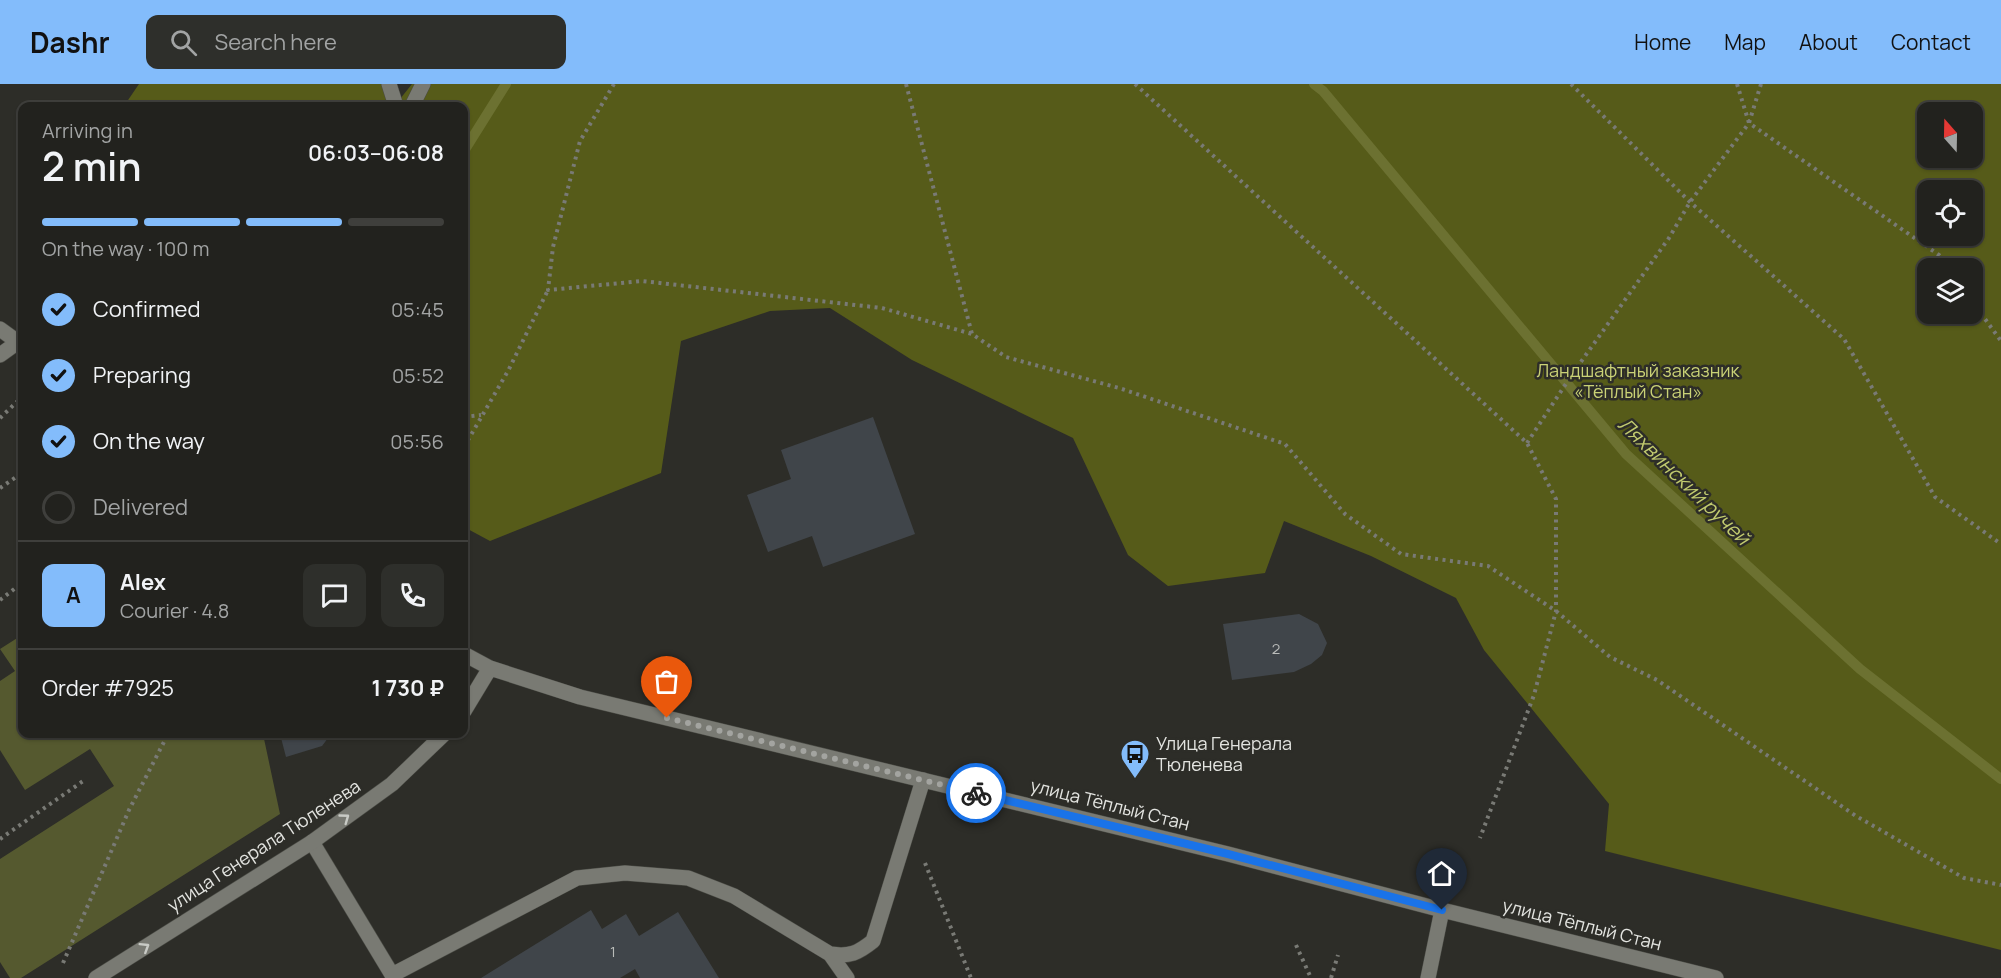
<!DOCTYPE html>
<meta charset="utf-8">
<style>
:root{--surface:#22221e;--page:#2e2f2b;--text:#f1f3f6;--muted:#a2a4a4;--line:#3f3f3c;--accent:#83bcfb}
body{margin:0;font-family:Manrope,sans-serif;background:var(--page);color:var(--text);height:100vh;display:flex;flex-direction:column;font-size:22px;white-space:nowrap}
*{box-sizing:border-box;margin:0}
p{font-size:20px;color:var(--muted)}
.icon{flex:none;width:33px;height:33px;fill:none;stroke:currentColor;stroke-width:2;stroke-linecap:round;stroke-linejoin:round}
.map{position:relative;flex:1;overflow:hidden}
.panel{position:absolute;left:18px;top:18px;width:450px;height:636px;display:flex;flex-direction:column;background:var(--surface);border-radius:12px;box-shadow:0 2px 4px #0004,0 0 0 2px var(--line)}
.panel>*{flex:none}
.needle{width:39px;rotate:340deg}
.tools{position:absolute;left:1917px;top:18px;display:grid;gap:12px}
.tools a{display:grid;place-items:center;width:66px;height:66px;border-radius:12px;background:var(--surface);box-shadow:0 2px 4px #0004,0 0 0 2px var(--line);font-size:30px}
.pin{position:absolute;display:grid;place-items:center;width:51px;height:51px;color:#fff;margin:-62px -26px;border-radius:50% 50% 50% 0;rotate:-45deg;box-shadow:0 0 6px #0007}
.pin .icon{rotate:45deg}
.courier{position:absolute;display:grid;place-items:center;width:60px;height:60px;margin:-30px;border:4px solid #1a73e8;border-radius:50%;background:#fff;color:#222;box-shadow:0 2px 8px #0007}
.headline em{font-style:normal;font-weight:600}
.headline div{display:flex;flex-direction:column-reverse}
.headline{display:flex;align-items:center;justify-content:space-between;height:102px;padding:0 24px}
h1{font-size:39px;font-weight:600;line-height:45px}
.bar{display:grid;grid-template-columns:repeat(4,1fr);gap:9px 6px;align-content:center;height:72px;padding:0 24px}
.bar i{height:8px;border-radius:4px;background:var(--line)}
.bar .active{background:var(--accent)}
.bar p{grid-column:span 4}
.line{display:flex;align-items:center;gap:15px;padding:0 24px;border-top:2px solid var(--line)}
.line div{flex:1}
.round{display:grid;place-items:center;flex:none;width:63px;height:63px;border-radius:12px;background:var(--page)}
ol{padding:0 24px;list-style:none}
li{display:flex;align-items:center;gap:18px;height:66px}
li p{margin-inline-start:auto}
li .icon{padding:6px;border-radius:50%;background:var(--accent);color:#111;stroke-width:4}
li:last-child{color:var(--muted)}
li i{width:33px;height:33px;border:3px solid var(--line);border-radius:50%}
header{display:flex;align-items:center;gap:36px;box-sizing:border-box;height:84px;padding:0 30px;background:var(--accent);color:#111}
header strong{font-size:28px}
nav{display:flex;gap:33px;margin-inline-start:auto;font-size:21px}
.search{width:420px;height:54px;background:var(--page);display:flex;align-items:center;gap:15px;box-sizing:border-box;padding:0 21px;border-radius:12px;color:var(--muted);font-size:22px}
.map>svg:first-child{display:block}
.green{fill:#55592f}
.forest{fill:#565b19;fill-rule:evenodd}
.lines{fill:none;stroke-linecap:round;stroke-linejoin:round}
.stream{stroke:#6c7131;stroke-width:10}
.building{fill:#40454a}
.service-casing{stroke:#4b4c46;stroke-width:16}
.tertiary-casing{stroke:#4b4c46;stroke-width:16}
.path{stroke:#797a75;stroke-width:4;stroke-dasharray:3 4.5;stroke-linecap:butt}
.service{stroke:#797a73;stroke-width:15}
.tertiary{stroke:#797a73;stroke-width:15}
.oneway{stroke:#c8cac5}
.done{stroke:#a3a4a0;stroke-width:6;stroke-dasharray:0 10.8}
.route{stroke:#1a73e8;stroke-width:8}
.labels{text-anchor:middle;stroke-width:5;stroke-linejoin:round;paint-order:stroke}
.number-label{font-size:15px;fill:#babcba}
.park-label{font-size:18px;fill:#cad276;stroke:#2d2d28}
.poi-label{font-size:18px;fill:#e3e4e0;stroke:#2d2d28;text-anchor:start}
.street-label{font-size:18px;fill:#e3e4e0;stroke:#2d2d28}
.water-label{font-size:20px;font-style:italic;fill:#c2cb6f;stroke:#2d2d28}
</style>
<header>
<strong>Dashr</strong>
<div class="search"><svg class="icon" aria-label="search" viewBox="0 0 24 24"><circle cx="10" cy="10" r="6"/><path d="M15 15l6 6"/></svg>Search here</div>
<nav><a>Home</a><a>Map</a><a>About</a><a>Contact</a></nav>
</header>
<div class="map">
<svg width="2001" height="894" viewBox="0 0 2001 894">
<rect width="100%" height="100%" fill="#2d2d28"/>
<path class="green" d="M22,551V650H263L280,730L21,894H10L0,878V775L114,702L90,665L25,706L0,666V597L15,587L0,565Z"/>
<path class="forest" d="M139,0H393L400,15L412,0H2001V866L1605,767L1609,720L1484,566L1456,514L1371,472L1284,437L1265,489L1168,502L1128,471L1073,354L912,276L830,224L770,227L681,257L661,389L490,457L464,443V22H124ZM1928,28H1972V74H1928ZM1928,106H1972V152H1928ZM1928,184H1972V230H1928Z"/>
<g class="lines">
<path class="stream" d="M1314,0L1323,7L1626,370L1860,585L2001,695
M464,67L506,0"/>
</g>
<path class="building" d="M873,333L915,450L823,483L812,452L768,468L747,411L791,395L781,366Z
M1299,530L1318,540L1327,559L1322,571L1311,580L1294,588L1232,596L1223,540Z
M280,650H331L322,662L286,673Z
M591,826L602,845L626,830L639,852L678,828L719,894H640L635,885L620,894H481Z"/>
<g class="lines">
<g class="service-casing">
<path id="service" d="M389,0L396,22
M412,22L423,0
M312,758L394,894
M830,870C850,873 858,869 873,857L923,696
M392,891L577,794L625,789L688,794L734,812L830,870L847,894
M1428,894L1442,826"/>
</g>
<g class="tertiary-casing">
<path id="tertiary" d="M0,245L22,261
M0,271L18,258
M464,570L490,584L580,613L1228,770L1442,826L1716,894
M464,627L490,584
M96,894L312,758L392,700L444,650"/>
</g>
<path class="path" d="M614,0L580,57L553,163L548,206L642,197L882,224L972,250L1006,273L1119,304L1285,360L1345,430L1401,470L1488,482L1556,527L1610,573L1657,596L1856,732L1964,794L2001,801
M906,0L972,250
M1135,0L1527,359L1556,415V527L1534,611L1480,754
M1571,0L1690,118L1844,255L1935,413L2001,460
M1737,0L1749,39L1939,171L1949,184
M1972,217L2001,257
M464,333L481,331
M0,334L22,313
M1527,359L1573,289L1669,154L1690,118L1749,39L1761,0
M464,363L508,287L548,206
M0,404L22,389
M0,516L22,499
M0,755L86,695
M925,779L971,894
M1296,861L1311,894
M63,879L129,726L168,650
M1331,894L1338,871"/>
<use href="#service" class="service"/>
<use href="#tertiary" class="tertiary"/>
</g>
<defs><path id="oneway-chevron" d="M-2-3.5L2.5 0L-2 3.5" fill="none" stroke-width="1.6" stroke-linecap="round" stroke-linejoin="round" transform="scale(1.5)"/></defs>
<g class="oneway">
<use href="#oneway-chevron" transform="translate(345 734) rotate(-36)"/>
<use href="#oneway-chevron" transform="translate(145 863) rotate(-32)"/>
</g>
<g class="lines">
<path class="done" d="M667,634L976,709"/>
<path class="route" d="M976,709L1228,770L1442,826"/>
</g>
<defs>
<g id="bus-pin" transform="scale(1.5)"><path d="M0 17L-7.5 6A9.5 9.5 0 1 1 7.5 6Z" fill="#83bcfb" stroke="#2d2d28"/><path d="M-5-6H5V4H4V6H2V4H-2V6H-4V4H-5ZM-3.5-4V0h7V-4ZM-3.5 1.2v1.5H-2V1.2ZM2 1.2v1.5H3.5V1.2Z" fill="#111"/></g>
</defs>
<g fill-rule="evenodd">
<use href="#bus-pin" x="1135" y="670"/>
</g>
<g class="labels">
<g class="number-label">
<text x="1276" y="570">2</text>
<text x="613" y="873">1</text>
</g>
<g class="park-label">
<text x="1638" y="293">Ландшафтный заказник<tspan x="1638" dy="21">«Тёплый Стан»</tspan></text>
</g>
<g class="poi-label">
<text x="1156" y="666">Улица Генерала<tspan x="1156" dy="21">Тюленева</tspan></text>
</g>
<g class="street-label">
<text transform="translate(1110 721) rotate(14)" y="6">улица Тёплый Стан</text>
<text transform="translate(264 762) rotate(-33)" y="6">улица Генерала Тюленева</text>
<text transform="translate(1582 841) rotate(14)" y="6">улица Тёплый Стан</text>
</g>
<g class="water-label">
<text transform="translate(1684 397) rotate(44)" y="7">Ляхвинский ручей</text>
</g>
</g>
</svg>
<div class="tools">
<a><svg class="needle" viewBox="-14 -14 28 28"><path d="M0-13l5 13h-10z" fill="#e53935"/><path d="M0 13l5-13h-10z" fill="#a2a4a4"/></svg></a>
<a><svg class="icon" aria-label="locate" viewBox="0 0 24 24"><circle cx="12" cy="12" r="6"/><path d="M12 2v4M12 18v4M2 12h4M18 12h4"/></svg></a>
<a><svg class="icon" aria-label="layers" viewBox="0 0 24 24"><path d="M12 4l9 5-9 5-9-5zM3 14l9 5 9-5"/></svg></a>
</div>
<div class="pin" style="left:667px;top:634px;background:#ea580c"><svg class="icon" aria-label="bag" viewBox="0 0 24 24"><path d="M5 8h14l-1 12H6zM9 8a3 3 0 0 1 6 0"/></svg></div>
<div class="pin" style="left:1442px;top:826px;background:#1f2937"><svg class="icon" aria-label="home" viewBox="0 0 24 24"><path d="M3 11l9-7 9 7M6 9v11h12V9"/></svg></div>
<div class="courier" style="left:976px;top:709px"><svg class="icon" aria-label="bike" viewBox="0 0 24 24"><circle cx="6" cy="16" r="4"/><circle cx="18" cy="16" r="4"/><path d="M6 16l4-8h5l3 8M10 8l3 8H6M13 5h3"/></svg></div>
<section class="panel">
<div class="headline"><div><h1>2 min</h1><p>Arriving in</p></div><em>06:03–06:08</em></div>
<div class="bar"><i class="active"></i><i class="active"></i><i class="active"></i><i></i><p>On the way · 100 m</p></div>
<ol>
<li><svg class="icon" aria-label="check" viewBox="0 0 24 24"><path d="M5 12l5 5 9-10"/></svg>Confirmed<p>05:45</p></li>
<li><svg class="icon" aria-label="check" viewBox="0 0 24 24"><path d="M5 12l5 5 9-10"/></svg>Preparing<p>05:52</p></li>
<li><svg class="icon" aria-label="check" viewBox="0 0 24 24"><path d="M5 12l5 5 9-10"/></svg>On the way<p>05:56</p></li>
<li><i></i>Delivered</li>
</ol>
<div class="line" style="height:108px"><b class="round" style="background:var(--accent);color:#111">A</b><div><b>Alex</b><p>Courier · 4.8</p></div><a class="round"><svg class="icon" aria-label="chat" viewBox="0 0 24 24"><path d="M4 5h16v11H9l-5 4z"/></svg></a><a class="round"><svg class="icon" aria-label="phone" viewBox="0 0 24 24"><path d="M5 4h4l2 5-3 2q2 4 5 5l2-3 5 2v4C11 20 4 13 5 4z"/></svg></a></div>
<div class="line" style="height:78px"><div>Order #7925</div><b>1 730 ₽</b></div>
</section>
</div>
